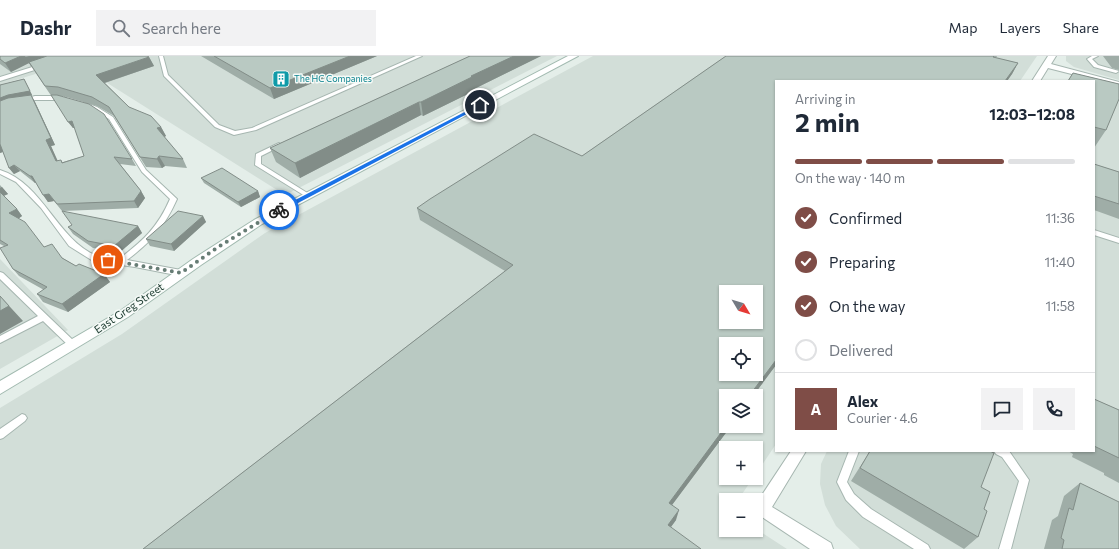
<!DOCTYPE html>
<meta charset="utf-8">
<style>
:root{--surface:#fff;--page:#f2f2f3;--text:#1f2937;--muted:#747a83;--line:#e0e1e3;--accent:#7f4d47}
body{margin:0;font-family:Commissioner,sans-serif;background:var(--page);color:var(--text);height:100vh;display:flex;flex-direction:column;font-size:15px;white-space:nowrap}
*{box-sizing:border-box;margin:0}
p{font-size:13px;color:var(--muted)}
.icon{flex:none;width:22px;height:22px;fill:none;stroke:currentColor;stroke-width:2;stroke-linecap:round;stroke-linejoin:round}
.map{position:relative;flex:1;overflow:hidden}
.drawer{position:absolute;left:775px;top:24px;width:320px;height:372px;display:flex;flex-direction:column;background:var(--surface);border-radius:0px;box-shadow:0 1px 3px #0004}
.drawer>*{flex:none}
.needle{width:26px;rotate:128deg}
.buttons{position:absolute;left:719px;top:229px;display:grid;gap:8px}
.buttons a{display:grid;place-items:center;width:44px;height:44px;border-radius:0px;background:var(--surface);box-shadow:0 1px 3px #0004;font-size:20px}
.pin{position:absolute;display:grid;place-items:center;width:34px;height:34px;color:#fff;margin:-17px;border:2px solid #fff;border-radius:50%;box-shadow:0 1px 4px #0007}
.courier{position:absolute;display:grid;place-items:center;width:40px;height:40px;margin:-20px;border:3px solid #1a73e8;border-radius:50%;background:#fff;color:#222;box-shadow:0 1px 5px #0007}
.summary em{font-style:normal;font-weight:700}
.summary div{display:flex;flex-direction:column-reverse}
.summary{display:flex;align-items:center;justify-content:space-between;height:68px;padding:0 20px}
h1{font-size:26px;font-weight:700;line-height:30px}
.bar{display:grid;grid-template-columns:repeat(4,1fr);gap:6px 4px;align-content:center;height:48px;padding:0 20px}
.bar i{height:5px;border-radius:3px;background:var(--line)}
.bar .current{background:var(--accent)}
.bar p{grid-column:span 4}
.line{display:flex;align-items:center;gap:10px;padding:0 20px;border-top:1px solid var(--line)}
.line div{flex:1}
.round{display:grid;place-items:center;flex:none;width:42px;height:42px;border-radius:0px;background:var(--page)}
ol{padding:0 20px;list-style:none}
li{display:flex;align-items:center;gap:12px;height:44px}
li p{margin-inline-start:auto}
li .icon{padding:4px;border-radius:50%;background:var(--accent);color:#fff;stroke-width:4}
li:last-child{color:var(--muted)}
li i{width:22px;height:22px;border:2px solid var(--line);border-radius:50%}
header{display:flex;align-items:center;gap:24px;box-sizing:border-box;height:56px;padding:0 20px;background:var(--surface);border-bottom:1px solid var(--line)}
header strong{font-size:19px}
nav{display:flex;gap:22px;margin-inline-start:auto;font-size:14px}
.search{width:280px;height:36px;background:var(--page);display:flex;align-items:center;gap:10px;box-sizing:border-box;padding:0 14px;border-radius:0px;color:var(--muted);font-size:15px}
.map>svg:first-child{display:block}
.built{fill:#d2ded8;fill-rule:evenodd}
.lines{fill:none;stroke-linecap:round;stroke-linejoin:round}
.lane-casing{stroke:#a6b6b0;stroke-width:2}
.street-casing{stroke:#a6b6b0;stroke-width:2}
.secondary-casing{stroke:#a2bab0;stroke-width:2}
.lane{fill:#fff;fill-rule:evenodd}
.street{fill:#fff;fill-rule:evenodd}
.secondary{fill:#fff;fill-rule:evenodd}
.wall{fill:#9fada7}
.shaded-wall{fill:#828d88}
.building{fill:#b9c9c2;stroke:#828d88;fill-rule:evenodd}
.route{fill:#1a73e8}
.done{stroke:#677d75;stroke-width:4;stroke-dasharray:0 7.2}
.labels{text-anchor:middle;stroke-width:3;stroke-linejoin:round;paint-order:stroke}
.far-culture-label{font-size:9px;fill:#0d838f;stroke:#f5faf7;text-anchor:start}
.street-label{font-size:11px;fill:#234036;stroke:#f5faf7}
</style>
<header>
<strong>Dashr</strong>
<div class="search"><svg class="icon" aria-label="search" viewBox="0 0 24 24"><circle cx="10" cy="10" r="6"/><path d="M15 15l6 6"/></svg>Search here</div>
<nav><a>Map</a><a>Layers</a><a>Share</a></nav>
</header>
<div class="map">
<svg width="1119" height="493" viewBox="0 0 1119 493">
<rect width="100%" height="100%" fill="#e4eee9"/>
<path class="built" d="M0,0H557L285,139L74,6L0,29Z
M593,0H1037L1020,25H776V388L756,418V392H726V422H753L738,444H726V474L756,473L787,493H0V352L122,278L265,177ZM726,236H756V266H726ZM726,288H756V318H726ZM726,340H756V370H726Z
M1066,0H1119V24L1074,11L1066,5Z
M1094,26L1119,33V493H860L836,470L825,449L820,428L821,408L827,395H1094Z
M0,203L68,274L0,313Z"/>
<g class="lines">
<g class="lane-casing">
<path id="lane" d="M159,0H163L168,19L219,69L235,75L252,72L416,0H422L256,74L234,79L215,71L164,20Z
M1092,0H1098L1092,3L1098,9L1119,15L1116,17L1094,11L1087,3Z
M42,8L44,9V11L0,25V21Z
M35,40H63L66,42L63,44H35L23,46L20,44Z
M86,47L97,51L113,61L146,114L177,143C165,170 151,186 127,204L181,214L184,215L185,217L184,219L181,220L135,211L93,205L69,190L41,152L16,126L0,118V114C44,128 56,183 97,200C103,203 112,203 119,203C143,185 158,171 170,143L142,116L109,63L93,53L84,50V48Z
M279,87L282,89L281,90L261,100V108L309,138V140H305L255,109L256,98Z
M1094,174L1119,182V187L1094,179Z
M0,216L3,217L76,287L77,289L76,291H70L43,265L0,287V280L38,260L0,223Z
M22,358L25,359L27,362L25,365L3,382L0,383V373Z
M849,395H859L847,426L854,438L871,453L928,489L930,493H914L863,461L846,444L837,426Z
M994,395H1009L1029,424L1011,493H999L1019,425L1002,401L996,398Z"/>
</g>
<g class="street-casing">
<path id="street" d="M1048,0H1056L1051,8L1119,26V30L1048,12L1040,25H1032Z
M791,395H806L772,451L831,487L833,493H810L756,457V448Z"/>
</g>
<g class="secondary-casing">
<path id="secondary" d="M568,0H578L262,168L201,209L128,261L0,338V325L120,255L193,203L254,164Z"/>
</g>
<use href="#lane" class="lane"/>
<use href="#street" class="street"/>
<use href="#secondary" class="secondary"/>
</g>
<path class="wall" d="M0,0L149,1L154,10L105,27L129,51L161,71L166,80L164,81L183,103L187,112L165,110L162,112L146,111L114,60L97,50L63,40L58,39L132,103L136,110L120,108L141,135L145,142L138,152L62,155L54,145L48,146L36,127H35L20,115L14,118L9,112L3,96L0,97V29L24,23L32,39H31L35,46L55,89L51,90L57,105L63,106L84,100L75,72H73L29,7L11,16L0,8Z
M201,0H377L274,43Z
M470,0H541L474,33V35L423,60L421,59L300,122L276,106L270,92Z
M726,0H997L996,2L1018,7L1012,18L1007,25H776V309L753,340H726V370H731L672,449L676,464L671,471L143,493L505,215L420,164L417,152L582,100Z
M1103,0H1119V14L1112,12Z
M1073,17L1119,28V43L1106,74L1094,92V25H1068Z
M1094,108L1119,116V163L1094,154Z
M201,122L258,135L260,141L241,151L204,127Z
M0,129L8,138L4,140L17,153L22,160L18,163L44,191L76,210L104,218L110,226L68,256L43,246L37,238L44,234L19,220L13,213L4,190L0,188Z
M203,160L206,166L174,195L150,190L146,183Z
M138,170L142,177L119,197L93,192L73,178L68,171Z
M1094,343L1119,354V427L1104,419V417L1072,401L1073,398L1068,395H1094Z
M870,395L981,431L984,453L978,481L964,493L851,425Z
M1080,427L1119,493H1044L1052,464L1058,460L1064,440Z"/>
<path class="shaded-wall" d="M21,0H25L29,7L11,16L5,7Z
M29,0H61L31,10L25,1Z
M350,0H377L274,43L270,32Z
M514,0H541L474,33V35L423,60L421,46L471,20Z
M149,1L154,10L101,28L96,19Z
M1018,7L1012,18L1007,25H1005Z
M24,23L32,39H31L35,46L55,89L51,90L61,112L0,47V42Z
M419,46L421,59L300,122L295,107Z
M72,65L76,71L73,72L68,66Z
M161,71L166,80L162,82L157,72Z
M0,88L5,95L0,97Z
M159,100L165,110L162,112L157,103Z
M14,109L20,115L14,118L9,112Z
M30,120H32L37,127H35Z
M2,131L8,138L3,140L0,136V132Z
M141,135L145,142L138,152L134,145Z
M258,135L260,141L241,151L238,146Z
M49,138L54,145L48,146L43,139Z
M17,153L22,160L15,165L9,157Z
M203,160L206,166L174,195L171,188Z
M138,170L142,177L119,197L114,190Z
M104,218L110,226L68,256L62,248Z
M0,240L23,265L0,278Z
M776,304V309L753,340H749Z
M726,370H731L666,457L669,447Z
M679,454L676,464L665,479L668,469Z"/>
<path class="building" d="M0,0H21L5,7L0,3Z
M47,0H147L149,1L96,19L129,51L151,60L161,71L157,72L183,103L159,100L157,103L140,101L109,51L92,41L58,31L45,30L29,6Z
M214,0H350L270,32Z
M470,0H514L471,20L472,21L421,46H419L295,107L270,92Z
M726,0H994L993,1L1018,7L1005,25H776V304L749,340H726V370L669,447L679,454L668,469L701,493H143L513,209L417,152L430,143L534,78L582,100ZM726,236H756V266H726ZM726,288H756V318H726Z
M1073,17L1119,28V43L1106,74L1094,71V25H1068Z
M24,23L30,35L8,39L0,42V29Z
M31,39L51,82L46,84L56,105L61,104L62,107L84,100L72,65L68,66L51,39H57L89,48L104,58L132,103L114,101L141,135L134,145L57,148L49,138L43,139L32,120H30L14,109L9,112L0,88V45L8,42Z
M1094,108L1119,116V148L1094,140Z
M222,112L258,135L238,146L201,122Z
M0,136L17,153L9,157L25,166L44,191L52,188L62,202L76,210L79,208L104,218L62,248L37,238L47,231L13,213L0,192L8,189L0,184Z
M62,155L138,170L114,190L88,185L68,171L72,169Z
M178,155L203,160L171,188L146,183Z
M0,240L9,250L0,255Z
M1094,343L1119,354V402L1094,390Z
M870,395H990L994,397L981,431L990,436L984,453L987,455L978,481L860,412Z
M1080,427L1119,446V493H1062L1064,484L1061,482L1069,452L1073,454Z"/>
<path class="route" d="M480,48L482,50L281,156L276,154Z"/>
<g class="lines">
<path class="done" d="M108,204L181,217L218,191L279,154"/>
</g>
<defs>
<g id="building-square" transform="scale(0.9)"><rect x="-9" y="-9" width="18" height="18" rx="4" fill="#0f9aa8" stroke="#f5faf7"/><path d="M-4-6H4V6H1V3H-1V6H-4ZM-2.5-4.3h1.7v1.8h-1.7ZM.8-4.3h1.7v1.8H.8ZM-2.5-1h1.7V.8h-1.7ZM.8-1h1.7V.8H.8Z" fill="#fff"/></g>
</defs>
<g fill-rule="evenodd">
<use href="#building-square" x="281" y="23"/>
</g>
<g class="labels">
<g class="far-culture-label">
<text x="294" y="26">The HC Companies</text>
</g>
<g class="street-label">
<text transform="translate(129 252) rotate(-34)" y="4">East Greg Street</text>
</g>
</g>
</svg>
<div class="buttons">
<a><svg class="needle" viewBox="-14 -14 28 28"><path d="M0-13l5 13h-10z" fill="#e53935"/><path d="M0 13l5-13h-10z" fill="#747a83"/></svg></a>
<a><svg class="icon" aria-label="locate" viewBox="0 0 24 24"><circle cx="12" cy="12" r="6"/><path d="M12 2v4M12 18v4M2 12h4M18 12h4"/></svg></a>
<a><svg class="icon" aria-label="layers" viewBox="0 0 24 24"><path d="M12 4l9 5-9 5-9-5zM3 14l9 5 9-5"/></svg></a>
<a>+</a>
<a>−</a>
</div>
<div class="pin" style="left:108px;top:204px;background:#ea580c"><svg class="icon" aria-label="bag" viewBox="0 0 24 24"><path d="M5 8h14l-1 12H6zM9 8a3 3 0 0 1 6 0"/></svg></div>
<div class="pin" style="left:480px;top:49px;background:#1f2937"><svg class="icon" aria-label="home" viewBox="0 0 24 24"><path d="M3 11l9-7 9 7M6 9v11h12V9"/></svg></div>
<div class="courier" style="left:279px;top:154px"><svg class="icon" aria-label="bike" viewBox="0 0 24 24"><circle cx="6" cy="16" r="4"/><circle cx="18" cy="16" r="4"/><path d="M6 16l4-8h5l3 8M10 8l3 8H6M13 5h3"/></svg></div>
<section class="drawer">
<div class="summary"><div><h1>2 min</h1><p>Arriving in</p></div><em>12:03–12:08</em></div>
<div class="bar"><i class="current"></i><i class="current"></i><i class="current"></i><i></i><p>On the way · 140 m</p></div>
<ol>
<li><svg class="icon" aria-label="check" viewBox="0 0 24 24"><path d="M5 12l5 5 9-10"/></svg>Confirmed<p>11:36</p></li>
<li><svg class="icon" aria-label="check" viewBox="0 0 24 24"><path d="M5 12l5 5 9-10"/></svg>Preparing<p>11:40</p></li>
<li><svg class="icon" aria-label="check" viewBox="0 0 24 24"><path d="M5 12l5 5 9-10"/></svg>On the way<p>11:58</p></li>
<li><i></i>Delivered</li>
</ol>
<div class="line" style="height:72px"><b class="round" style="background:var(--accent);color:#fff">A</b><div><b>Alex</b><p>Courier · 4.6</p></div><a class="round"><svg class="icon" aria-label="chat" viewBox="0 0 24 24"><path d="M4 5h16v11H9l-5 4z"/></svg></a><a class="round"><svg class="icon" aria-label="phone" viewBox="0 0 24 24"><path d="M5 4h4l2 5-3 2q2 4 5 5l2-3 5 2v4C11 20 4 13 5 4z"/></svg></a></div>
</section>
</div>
